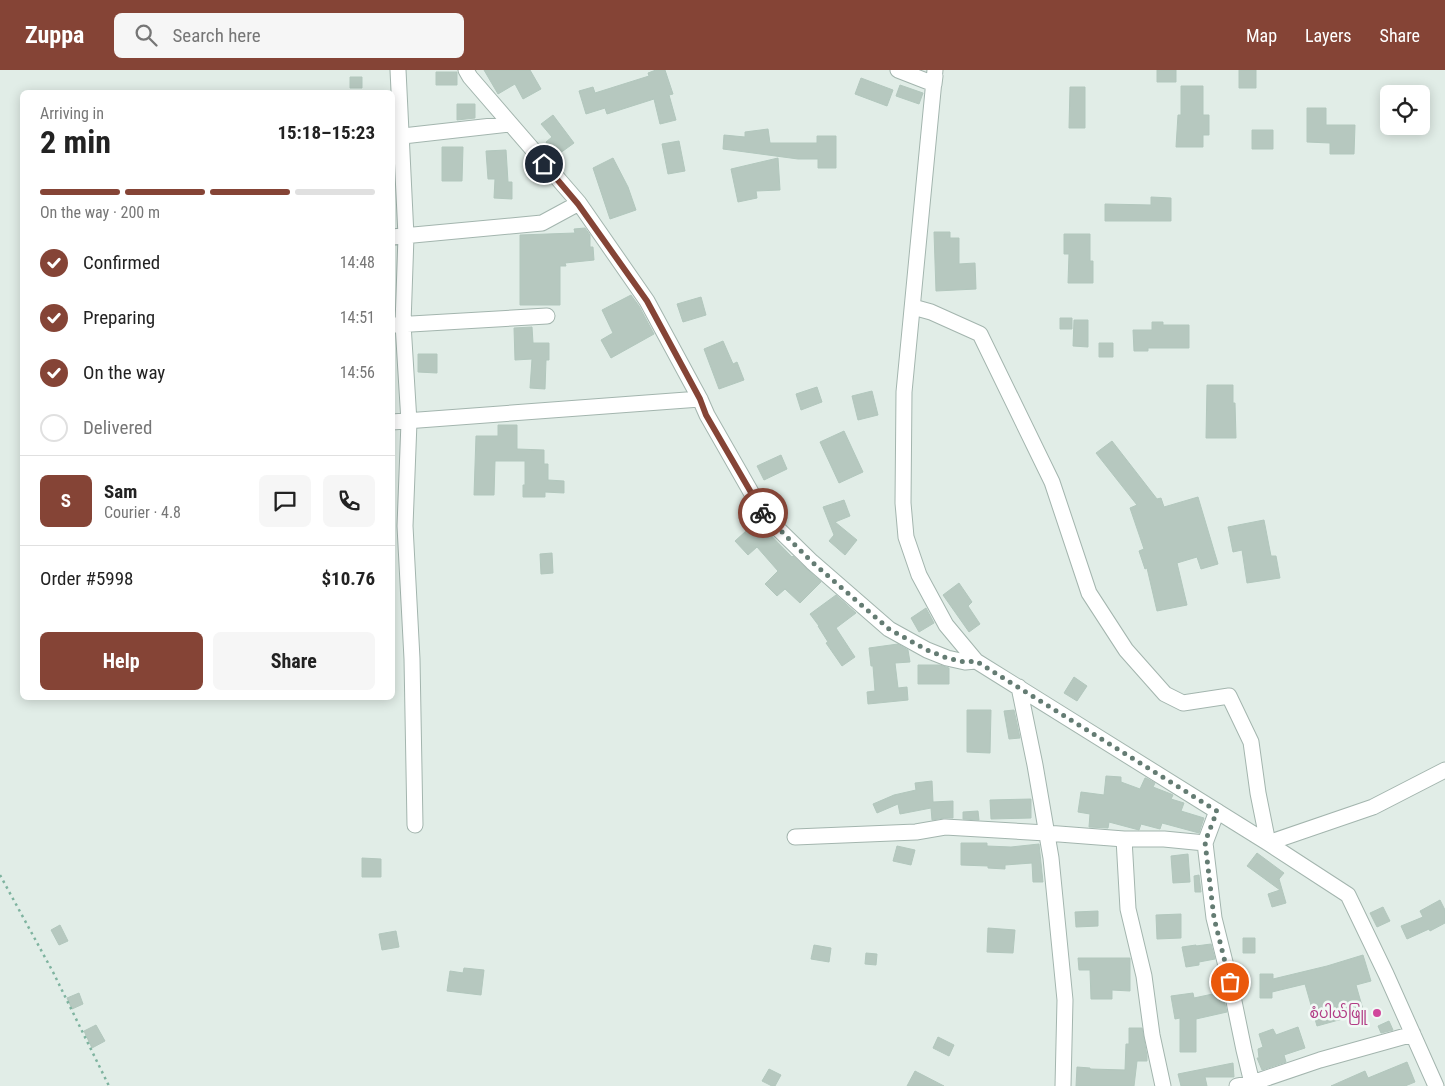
<!DOCTYPE html>
<meta charset="utf-8">
<style>
:root{--surface:#fff;--page:#f6f6f6;--text:#222;--muted:#767676;--line:#e0e0e0;--accent:#854436}
body{margin:0;font-family:"Roboto Condensed","Noto Sans Myanmar",sans-serif;background:var(--page);color:var(--text);height:100vh;display:flex;flex-direction:column;font-size:19px;white-space:nowrap}
*{box-sizing:border-box;margin:0}
p{font-size:16px;color:var(--muted)}
.icon{flex:none;width:28px;height:28px;fill:none;stroke:currentColor;stroke-width:2;stroke-linecap:round;stroke-linejoin:round}
.map{position:relative;flex:1;overflow:hidden}
.sheet{position:absolute;left:20px;top:20px;width:375px;height:610px;display:flex;flex-direction:column;background:var(--surface);border-radius:8px;box-shadow:0 2px 12px #0003}
.sheet>*{flex:none}
.fabs{position:absolute;left:1380px;top:15px;display:grid;gap:10px}
.fabs a{display:grid;place-items:center;width:50px;height:50px;border-radius:8px;background:var(--surface);box-shadow:0 2px 12px #0003;font-size:25px}
.pin{position:absolute;display:grid;place-items:center;width:42px;height:42px;color:#fff;margin:-21px;border:2px solid #fff;border-radius:50%;box-shadow:0 1px 5px #0007}
.courier{position:absolute;display:grid;place-items:center;width:50px;height:50px;margin:-25px;border:4px solid #854436;border-radius:50%;background:#fff;color:#222;box-shadow:0 1px 6px #0007}
.summary em{font-style:normal;font-weight:700}
.summary div{display:flex;flex-direction:column-reverse}
.summary{display:flex;align-items:center;justify-content:space-between;height:85px;padding:0 20px}
h1{font-size:32px;font-weight:700;line-height:38px}
.bar{display:grid;grid-template-columns:repeat(4,1fr);gap:8px 5px;align-content:center;height:60px;padding:0 20px}
.bar i{height:6px;border-radius:4px;background:var(--line)}
.bar .active{background:var(--accent)}
.bar p{grid-column:span 4}
.line{display:flex;align-items:center;gap:12px;padding:0 20px;border-top:1px solid var(--line)}
.line div{flex:1}
.round{display:grid;place-items:center;flex:none;width:52px;height:52px;border-radius:8px;background:var(--page)}
ol{padding:0 20px;list-style:none}
li{display:flex;align-items:center;gap:15px;height:55px}
li p{margin-inline-start:auto}
li .icon{padding:5px;border-radius:50%;background:var(--accent);color:#fff;stroke-width:4}
li:last-child{color:var(--muted)}
li i{width:28px;height:28px;border:2px solid var(--line);border-radius:50%}
.button{display:flex;gap:10px;margin-top:auto;padding:10px 20px}
.button a{flex:1;height:58px;border-radius:8px;background:var(--accent);color:#fff;font-size:20px;font-weight:700;line-height:58px;text-align:center}
.button a+a{background:var(--page);color:var(--text)}
header{display:flex;align-items:center;gap:30px;box-sizing:border-box;height:70px;padding:0 25px;background:var(--accent);color:#fff}
header strong{font-size:24px}
nav{display:flex;gap:28px;margin-inline-start:auto;font-size:18px}
.search{width:350px;height:45px;background:var(--page);display:flex;align-items:center;gap:12px;box-sizing:border-box;padding:0 18px;border-radius:8px;color:var(--muted);font-size:19px}
.map>svg:first-child{display:block}
.building{fill:#b6c8bf;stroke:#b2c7bd}
.lines{fill:none;stroke-linecap:round;stroke-linejoin:round}
.minor-casing{stroke:#a3b5ae;stroke-width:17}
.path{stroke:#7eb39f;stroke-width:2.5;stroke-dasharray:2.5 4;stroke-linecap:butt}
.minor{stroke:#fff;stroke-width:15}
.done{stroke:#647c73;stroke-width:5;stroke-dasharray:0 9}
.route{stroke:#854436;stroke-width:6}
.hotel-dot{fill:#d1479c;stroke:#f1f9f5;stroke-width:2}
.labels{text-anchor:middle;stroke-width:5;stroke-linejoin:round;paint-order:stroke}
.hotel-label{font-size:14px;fill:#b23c85;stroke:#f1f9f5;text-anchor:end}
</style>
<header>
<strong>Zuppa</strong>
<div class="search"><svg class="icon" aria-label="search" viewBox="0 0 24 24"><circle cx="10" cy="10" r="6"/><path d="M15 15l6 6"/></svg>Search here</div>
<nav><a>Map</a><a>Layers</a><a>Share</a></nav>
</header>
<div class="map">
<svg width="1445" height="1016" viewBox="0 0 1445 1016">
<rect width="100%" height="100%" fill="#e1ede7"/>
<path class="building" d="M484,0H530L541,19L523,29L515,14L498,24Z
M656,0H665L673,24L669,25L676,50L660,54L654,29L607,44L605,38L586,44L579,21L593,17L595,23L649,6L648,3Z
M1157,0H1176V12H1157Z
M1239,0H1256V18H1239Z
M436,2H457V15H436Z
M350,7H362V18H350Z
M861,8L893,20L887,36L855,24Z
M900,15L923,23L919,34L896,26Z
M1181,16H1203V45H1209V65H1203V77H1176L1178,45H1181Z
M1070,17H1085V58H1069Z
M457,34H475V48L457,50Z
M1307,38H1326V55H1355L1354,84H1330V73L1307,72Z
M553,45L574,73L556,86L546,72L552,67L541,54Z
M768,59L770,73H817V66H836V98H818V89H798L723,79L724,65L745,67V62Z
M1252,60H1273V79H1252Z
M679,71L685,101L668,104L662,74Z
M442,77H463L462,111H442Z
M506,80L508,112H512V129L494,128L495,109H488L486,81Z
M613,88L628,117L636,140L610,149L593,98Z
M778,88L780,120L756,121L757,128L738,132L731,99Z
M1151,127L1171,128V151H1105V134L1151,135Z
M585,158L590,165V177H593L594,190L565,193L566,196H560V235H520V165L575,163L574,159Z
M934,162H950V168H959V194L975,193L976,219L936,221Z
M1064,164H1090V191H1093V213H1068L1069,184H1064Z
M631,225L639,236L654,264L611,288L601,270L613,263L602,240Z
M701,227L706,245L683,252L677,234Z
M1060,248H1072V259H1060Z
M1074,250H1088V277L1073,276Z
M1152,252H1163V255H1189V278H1148V281H1134L1133,260H1152Z
M532,257L533,273H549V290H546L545,319L530,318L532,289L515,290L514,258Z
M723,271L733,294L737,292L744,310L719,319L704,279Z
M1099,273H1113V287H1099Z
M418,284H437V303L418,302Z
M1207,315H1233V333H1235L1236,368H1206Z
M817,317L822,332L801,340L796,324Z
M872,321L878,345L858,350L852,326Z
M498,355H517V379L544,380V394H548V410L564,411V423L545,422V427H523V415H525V391H495L494,425H474L476,366H498Z
M844,361L863,402L839,413L820,372Z
M1112,371L1157,429L1161,428L1164,437L1198,427L1218,494L1201,499L1197,487L1177,493L1187,535L1157,541L1147,498L1145,499L1139,481L1144,479L1130,438L1137,435L1096,383Z
M781,385L787,399L764,410L757,396Z
M844,430L850,446L835,452L857,470L845,485L829,471L834,465L823,437Z
M1264,450L1271,486H1276L1280,508L1247,513L1242,480L1233,482L1228,457Z
M757,451L792,487L793,486L821,512L800,533L785,519L777,526L765,514L778,501L757,477L748,485L735,471Z
M552,483L553,503L541,504L540,484Z
M959,513L972,532L968,536L980,554L969,562L943,525Z
M836,525L856,543L836,558L855,587L842,596L826,573L828,572L818,556H819L810,544Z
M926,538L934,553L919,562L911,548Z
M898,574L908,580L910,592L895,593L898,618L907,617L908,630L868,634L867,622L875,621L873,596H871L869,578Z
M918,595H940L949,598V614H918Z
M1074,607L1087,616L1077,631L1064,623Z
M967,640H991L990,683L967,682Z
M1014,640L1020,668L1009,669L1004,641Z
M1106,706L1121,707V712L1140,719L1145,708H1146L1155,713L1153,717L1171,724L1173,725L1171,729L1184,733L1181,741L1204,748L1199,763L1162,753L1160,759L1141,754L1139,760L1109,752L1108,758L1089,757L1090,744L1078,742L1081,722L1104,725Z
M932,711L933,732L953,731V748H944L932,750L931,738L900,744L898,734L877,743L873,734L894,725L916,720L915,713Z
M1031,729V748L991,749L990,730Z
M978,741L979,750L963,749V742Z
M961,773H987V776L1011,777L1039,774L1043,812H1033L1032,793L1005,795V799L988,798V796L961,795Z
M897,776L915,780L911,795L893,791Z
M1257,783L1284,803L1279,809L1286,833L1272,837L1268,824L1280,820L1247,796Z
M1188,784L1190,812L1173,813L1171,786Z
M362,788L381,789V807H362Z
M1199,805L1201,822H1195L1194,806Z
M1440,830L1445,840V853L1430,861L1429,859L1407,869L1401,856L1423,847L1420,841Z
M1383,837L1390,851L1377,857L1370,843Z
M1098,841V856L1076,857L1075,842Z
M1181,844V868L1157,869L1156,845Z
M60,855L68,871L59,875L51,860Z
M988,858L1015,860L1013,883L987,882Z
M396,861L399,877L382,880L379,864Z
M1243,868H1255V883H1243Z
M1211,874L1215,889L1199,892V895L1186,897L1182,877L1196,875V876Z
M814,875L831,878L829,892L811,889Z
M866,883L877,884L876,895L865,894Z
M1363,885L1371,911L1356,915L1364,943L1317,956L1305,914L1272,922V928H1260V904H1273V909L1327,896Z
M1078,888H1130V921L1112,920V929H1091L1090,900H1079Z
M464,898L484,900L481,925L447,921L450,901L463,903Z
M1222,922L1227,942L1196,949V982H1180V948L1175,949L1171,926L1193,923L1194,928Z
M79,923L83,934L72,939L67,928Z
M1389,951L1393,960L1381,963L1378,956Z
M96,955L105,971L92,978L84,961Z
M1298,957L1305,978L1284,985L1286,992L1262,1000L1257,988H1259L1258,979L1263,977L1259,964L1273,959L1276,965Z
M1129,958H1142L1147,986V991H1137L1134,1016H1076L1077,997L1090,998V999L1125,1000L1126,974H1129Z
M938,967L954,975L949,986L933,978Z
M1407,992L1415,1012L1405,1016H1331L1365,1001L1368,1008Z
M1233,993L1234,1007H1205L1207,1016H1181L1178,1004Z
M769,999L781,1005L775,1016H772L762,1011Z
M915,1001L944,1016H907Z"/>
<g class="lines">
<g class="minor-casing">
<path id="minor" d="M398,0L406,166L403,254L409,352L405,456L412,589L415,755
M466,0L470,7L579,133L647,231L700,329L707,345L764,445L812,492L889,559L927,580L947,588L965,592L976,591
M898,0L934,14L935,6
M935,0L904,322L903,433L906,467L919,505L946,555L976,591L1268,773L1348,825L1386,904L1436,1016
M394,67L510,54
M392,167L542,153L579,133
M913,237L931,242L980,264L1052,412L1089,523L1126,580L1165,624L1183,633L1229,626L1251,672L1258,723L1268,773L1373,737L1445,700
M394,255L547,246
M392,352L700,329
M1019,617L1035,695L1051,788L1065,930L1063,1016
M795,767L916,762L945,757L1046,763L1124,769H1164L1205,773L1217,741
M1124,769L1128,839L1144,906L1152,965L1163,1016
M1205,773L1214,848L1230,912L1244,980L1252,1013
M1237,1016L1252,1013L1320,990L1413,964"/>
</g>
<path class="path" d="M0,805L53,902L109,1016"/>
<use href="#minor" class="minor"/>
</g>
<g class="lines">
<path class="done" d="M763,443L812,492L889,559L927,580L947,588L965,592L976,591L1217,741L1205,772L1214,848L1230,912"/>
<path class="route" d="M544,94L578,134L647,231L700,329L706,345L763,443"/>
</g>
<circle class="hotel-dot" cx="1377" cy="943" r="5"/>
<g class="labels">
<g class="hotel-label">
<text x="1367" y="948">စံပါယ်ဖြူ</text>
</g>
</g>
</svg>
<div class="fabs">
<a><svg class="icon" aria-label="locate" viewBox="0 0 24 24"><circle cx="12" cy="12" r="6"/><path d="M12 2v4M12 18v4M2 12h4M18 12h4"/></svg></a>
</div>
<div class="pin" style="left:1230px;top:912px;background:#ea580c"><svg class="icon" aria-label="bag" viewBox="0 0 24 24"><path d="M5 8h14l-1 12H6zM9 8a3 3 0 0 1 6 0"/></svg></div>
<div class="pin" style="left:544px;top:94px;background:#1f2937"><svg class="icon" aria-label="home" viewBox="0 0 24 24"><path d="M3 11l9-7 9 7M6 9v11h12V9"/></svg></div>
<div class="courier" style="left:763px;top:443px"><svg class="icon" aria-label="bike" viewBox="0 0 24 24"><circle cx="6" cy="16" r="4"/><circle cx="18" cy="16" r="4"/><path d="M6 16l4-8h5l3 8M10 8l3 8H6M13 5h3"/></svg></div>
<section class="sheet">
<div class="summary"><div><h1>2 min</h1><p>Arriving in</p></div><em>15:18–15:23</em></div>
<div class="bar"><i class="active"></i><i class="active"></i><i class="active"></i><i></i><p>On the way · 200 m</p></div>
<ol>
<li><svg class="icon" aria-label="check" viewBox="0 0 24 24"><path d="M5 12l5 5 9-10"/></svg>Confirmed<p>14:48</p></li>
<li><svg class="icon" aria-label="check" viewBox="0 0 24 24"><path d="M5 12l5 5 9-10"/></svg>Preparing<p>14:51</p></li>
<li><svg class="icon" aria-label="check" viewBox="0 0 24 24"><path d="M5 12l5 5 9-10"/></svg>On the way<p>14:56</p></li>
<li><i></i>Delivered</li>
</ol>
<div class="line" style="height:90px"><b class="round" style="background:var(--accent);color:#fff">S</b><div><b>Sam</b><p>Courier · 4.8</p></div><a class="round"><svg class="icon" aria-label="chat" viewBox="0 0 24 24"><path d="M4 5h16v11H9l-5 4z"/></svg></a><a class="round"><svg class="icon" aria-label="phone" viewBox="0 0 24 24"><path d="M5 4h4l2 5-3 2q2 4 5 5l2-3 5 2v4C11 20 4 13 5 4z"/></svg></a></div>
<div class="line" style="height:65px"><div>Order #5998</div><b>$10.76</b></div>
<div class="button"><a>Help</a><a>Share</a></div>
</section>
</div>
